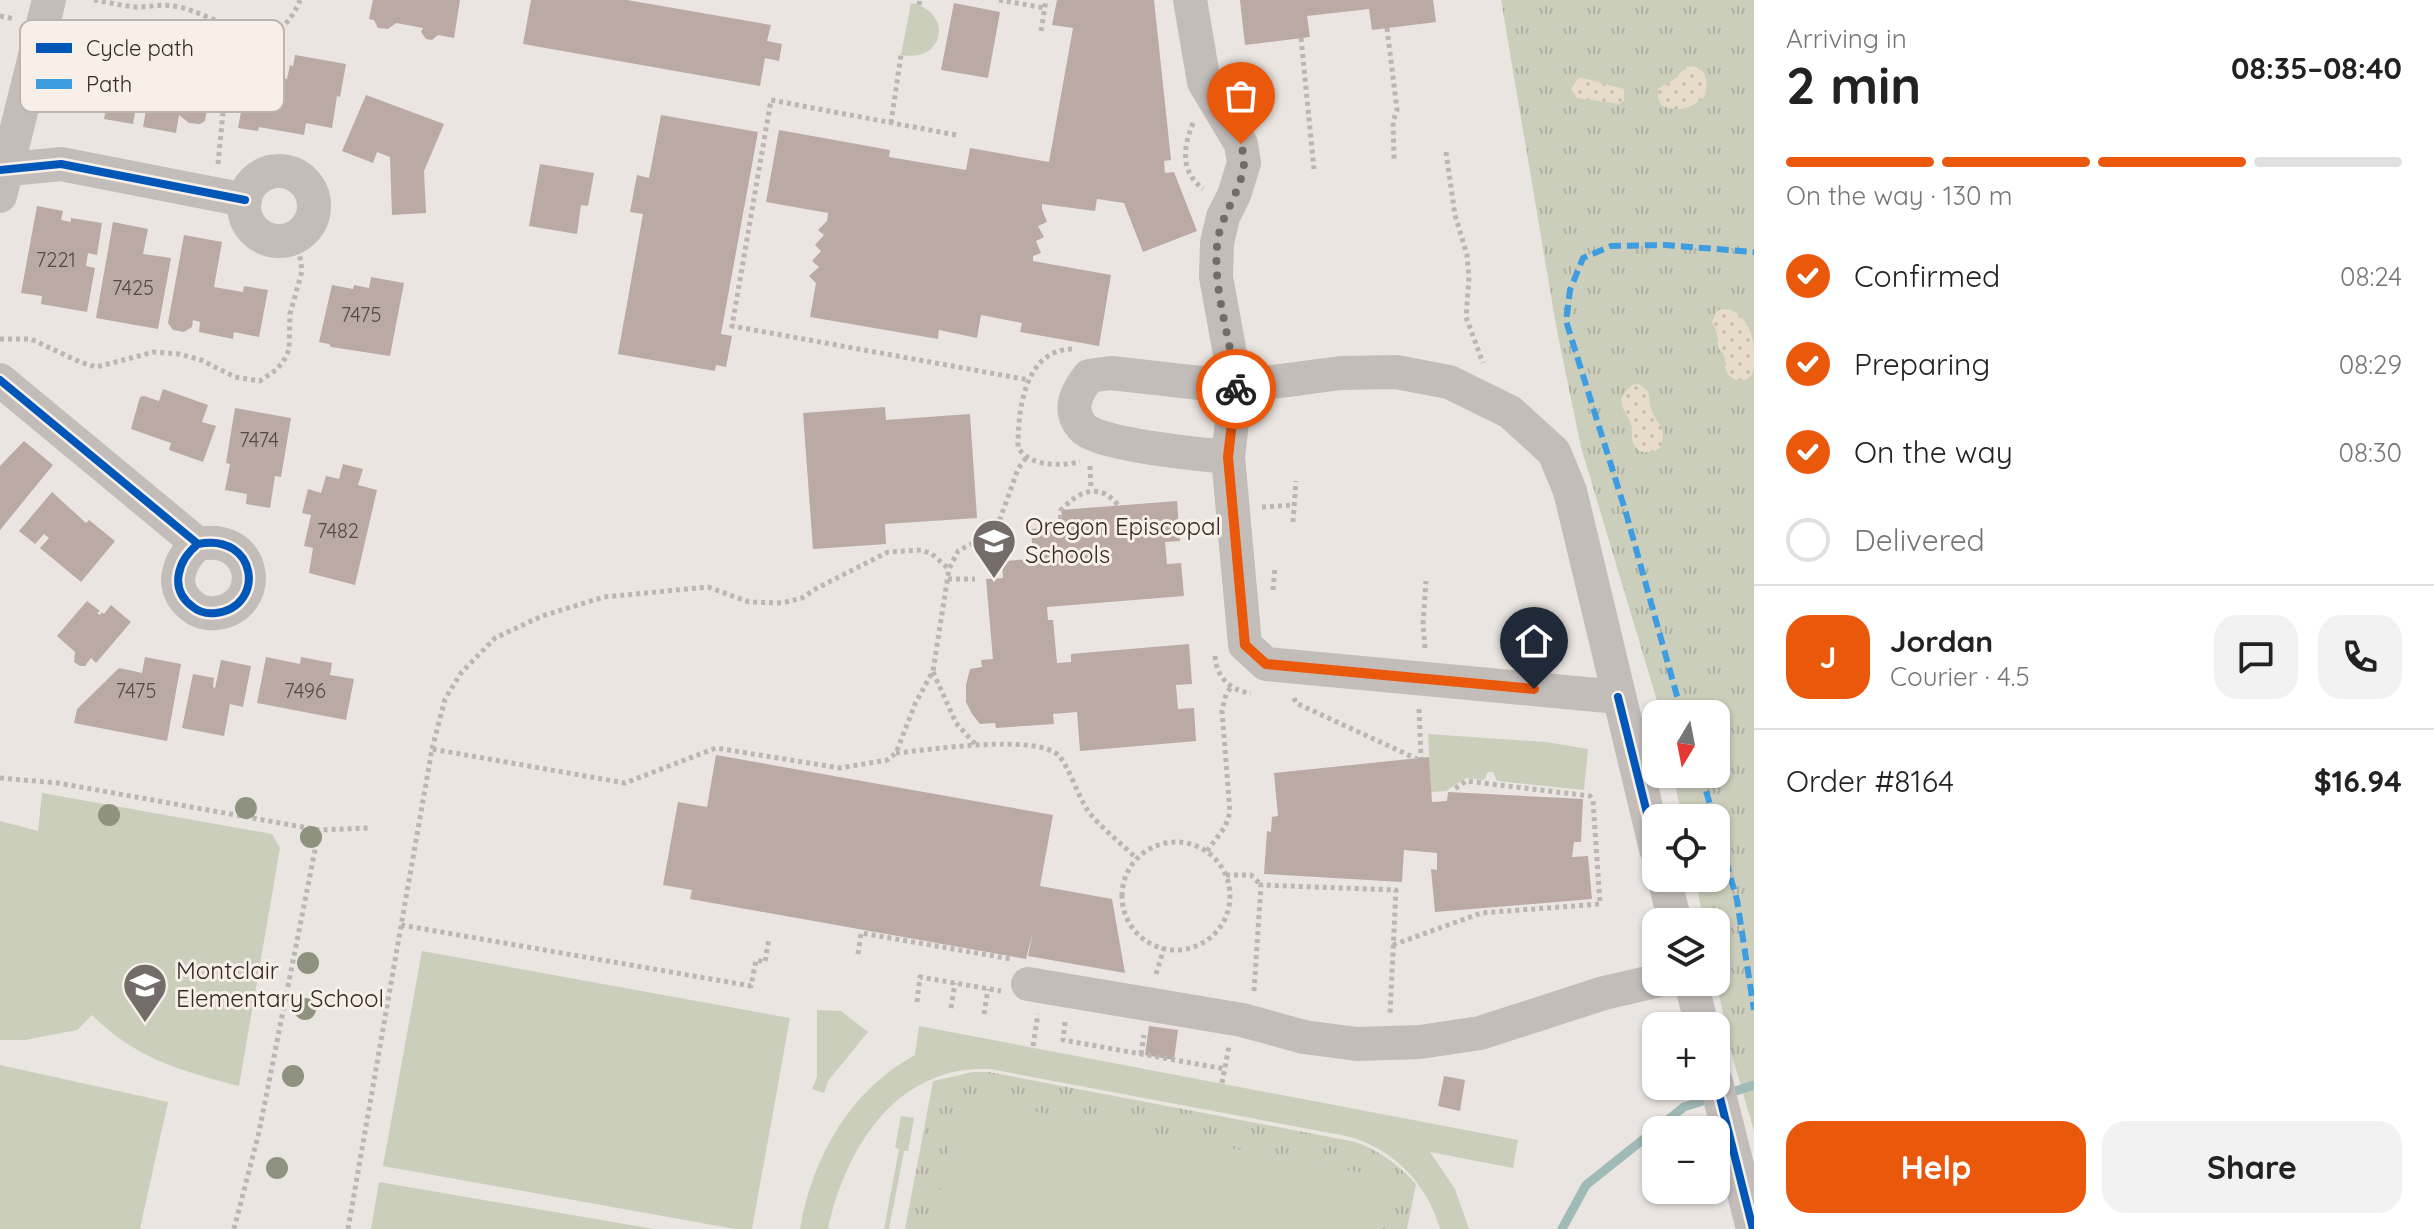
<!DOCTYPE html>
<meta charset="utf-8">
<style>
:root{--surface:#fff;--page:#f2f2f2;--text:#222;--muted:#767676;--line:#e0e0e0;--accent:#ea580c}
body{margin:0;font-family:Quicksand,sans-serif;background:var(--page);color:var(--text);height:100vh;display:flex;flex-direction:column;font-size:30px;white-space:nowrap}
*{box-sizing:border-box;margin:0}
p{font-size:26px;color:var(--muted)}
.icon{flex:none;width:44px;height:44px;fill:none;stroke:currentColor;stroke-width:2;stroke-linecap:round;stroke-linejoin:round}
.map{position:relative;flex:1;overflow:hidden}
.drawer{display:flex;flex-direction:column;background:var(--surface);width:680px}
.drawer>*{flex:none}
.needle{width:52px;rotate:190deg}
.tools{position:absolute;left:1642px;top:700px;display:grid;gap:16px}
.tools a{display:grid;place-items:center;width:88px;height:88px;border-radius:16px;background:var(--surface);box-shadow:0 2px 6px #0004;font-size:40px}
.pin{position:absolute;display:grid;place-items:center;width:68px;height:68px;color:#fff;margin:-82px -34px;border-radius:50% 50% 50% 0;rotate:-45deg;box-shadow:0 0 8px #0007}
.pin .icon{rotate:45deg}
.courier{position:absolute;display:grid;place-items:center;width:80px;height:80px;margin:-40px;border:6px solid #ea580c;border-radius:50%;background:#fff;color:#222;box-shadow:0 2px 10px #0007}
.headline em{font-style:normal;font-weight:700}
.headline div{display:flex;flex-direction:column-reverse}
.headline{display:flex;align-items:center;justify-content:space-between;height:136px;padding:0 32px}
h1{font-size:52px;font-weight:700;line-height:60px}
.bar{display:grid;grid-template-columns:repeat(4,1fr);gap:12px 8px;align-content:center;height:96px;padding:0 32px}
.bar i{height:10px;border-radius:6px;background:var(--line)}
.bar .current{background:var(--accent)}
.bar p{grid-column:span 4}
.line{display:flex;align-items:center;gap:20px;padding:0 32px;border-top:2px solid var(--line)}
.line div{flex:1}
.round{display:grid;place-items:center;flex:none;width:84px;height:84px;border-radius:24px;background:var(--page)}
ol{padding:0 32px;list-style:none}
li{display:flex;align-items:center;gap:24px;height:88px}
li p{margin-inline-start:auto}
li .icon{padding:8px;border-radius:50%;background:var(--accent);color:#fff;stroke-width:4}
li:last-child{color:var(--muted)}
li i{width:44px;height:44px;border:4px solid var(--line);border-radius:50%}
.action{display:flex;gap:16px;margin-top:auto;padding:16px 32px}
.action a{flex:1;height:92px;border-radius:24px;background:var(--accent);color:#fff;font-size:32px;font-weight:700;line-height:92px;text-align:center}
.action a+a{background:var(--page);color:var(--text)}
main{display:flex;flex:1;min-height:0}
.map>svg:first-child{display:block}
.grass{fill:url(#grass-tufts)}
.sand{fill:url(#sand-dots)}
.park{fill:#cccebc}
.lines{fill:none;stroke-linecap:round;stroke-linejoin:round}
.stream{stroke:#9fbab7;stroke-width:9}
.building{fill:#bba9a4}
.path{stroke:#bcb6b2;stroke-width:5;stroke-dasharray:4 4;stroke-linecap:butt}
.minor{stroke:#c3bdba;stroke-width:34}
.quiet{stroke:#3e9ce0;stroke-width:6;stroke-dasharray:12 6;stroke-linecap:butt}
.cycleway-casing{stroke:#f7efe8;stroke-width:13}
.cycleway{stroke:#0057b8;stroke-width:8}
.tree{fill:#8f927f}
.done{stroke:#736c68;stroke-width:8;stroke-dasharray:0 14.4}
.route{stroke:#ea580c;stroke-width:10}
.labels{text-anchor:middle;stroke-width:6;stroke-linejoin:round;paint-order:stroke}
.number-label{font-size:20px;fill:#554a47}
.poi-label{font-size:24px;fill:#332b28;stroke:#f7efe8;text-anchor:start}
.key{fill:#f7efe8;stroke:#bcb4ae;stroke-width:2}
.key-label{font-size:22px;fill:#332b28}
</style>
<main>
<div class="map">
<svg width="1754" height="1229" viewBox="0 0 1754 1229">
<defs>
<pattern id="grass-tufts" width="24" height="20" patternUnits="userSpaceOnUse" patternTransform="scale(2)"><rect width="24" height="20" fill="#cccebc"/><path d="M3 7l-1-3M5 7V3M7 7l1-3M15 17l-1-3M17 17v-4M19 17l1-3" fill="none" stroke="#b0b1a2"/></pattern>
<pattern id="sand-dots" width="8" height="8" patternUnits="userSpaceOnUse" patternTransform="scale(2)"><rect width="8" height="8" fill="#e7dbc9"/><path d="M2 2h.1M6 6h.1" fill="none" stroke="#c7bcad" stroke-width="1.8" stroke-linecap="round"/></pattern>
</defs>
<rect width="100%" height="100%" fill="#eae5e0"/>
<path class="grass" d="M1501,0H1754V1131L1731,1052L1716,980V922H1704L1695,878H1716V818H1682L1673,774H1716V714H1661L1581,447L1557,331Z
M973,1072H989L1356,1142C1380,1151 1399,1165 1416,1184L1407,1229H905L933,1081Z"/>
<path class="sand" d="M1692,66C1708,69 1708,82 1705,96C1692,108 1679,114 1661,105L1658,97V89L1673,80L1686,67Z
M1579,77L1624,89V101L1619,104L1577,98L1571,89Z
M1721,309C1745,309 1754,333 1754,353C1754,359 1754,367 1753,372C1749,383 1733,382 1728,374C1724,368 1726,362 1724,356C1721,349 1719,352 1718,345C1716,332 1719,335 1712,322L1716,312Z
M1639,384L1648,391C1650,397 1649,405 1652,411C1658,427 1668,426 1660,448C1651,454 1638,455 1633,443C1631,437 1633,430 1631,424C1625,407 1612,404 1632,385Z"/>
<path class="park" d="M911,3C953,11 946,63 901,55Z
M1428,734L1546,742L1588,749L1584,790L1497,781L1493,772H1488L1484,780L1466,778L1446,791L1431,792Z
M42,793L272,834L280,848L239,1086C181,1071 136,1059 92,1015L77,1030L25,1040H0V821L38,831Z
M422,951L790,1018L752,1229H735L383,1166Z
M817,1010L841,1011L868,1032L828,1081L824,1093L812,1089L817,1077Z
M919,1026L1518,1140L1513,1168L1430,1152L1455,1189L1469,1229H1440C1427,1183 1392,1147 1346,1136L990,1069C897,1065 846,1147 828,1229H800C812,1158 850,1090 915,1055Z
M0,1065L168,1102L140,1229H0Z
M957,1097L1390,1178L1380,1229H933Z
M901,1116L914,1118L908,1151H904L889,1229H884L899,1149L895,1148Z
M379,1182L654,1229H371Z"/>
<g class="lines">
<path class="stream" d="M1726,1094L1754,1085
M1562,1229L1586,1185L1684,1107L1712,1098"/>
</g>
<path class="building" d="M373,0H460L454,38L438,35L432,40L426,39L421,32L423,28L396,23L388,29L378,28L374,20L369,19Z
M531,0H627L771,25L767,41L782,44L779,61L765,58L760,86L523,44Z
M1057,0H1154L1171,160L1164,161L1165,173L1174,172L1197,231L1143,252L1124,203L1097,199L1095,211L1042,204V209L1047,222L1038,226L1044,237L1036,241L1041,253L1033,256V261L1111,275L1099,346L1020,332L1022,323L981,315L977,338L939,330L938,339L810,317L816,283L809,276L819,267L812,261L821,251L815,245L824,235L818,230L827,221L828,213L766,202L779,130L890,150L889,157L966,170L970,148L1049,162L1073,28L1052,25Z
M1240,0H1433L1436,22L1372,30L1369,9L1307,16L1310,37L1245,45Z
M954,3L1000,12L988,78L941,70Z
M88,25L110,29L107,41L116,42L117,38L140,42L136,61L144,62L133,124L104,119L107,103L92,100L94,93L77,91L80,71H77L79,58H81Z
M160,31L219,41L205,121L200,124L189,123L179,115L176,133L143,127Z
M253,47L274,51L270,76L287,79L290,65L293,66L295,55L346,64L340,97L337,96L332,128L306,123L304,135L259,127L258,131L238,128Z
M366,95L444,124L424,171L426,213L392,215L390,157L377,152L373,163L342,151Z
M661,115L758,132L721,334L732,336L726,367L716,365L715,371L618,354L643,214L630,212L637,175L649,178Z
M540,164L594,173L588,206L581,205L577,234L529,226Z
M37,206L63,211L61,220L71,222V218L102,223L97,255L88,253L86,266L95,268L87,312L41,304L42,296L21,293Z
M113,222L148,229L143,254L171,258L158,329L96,318Z
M184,235L222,242L214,287L243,292L244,286L268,290L259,337L234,332L233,339L199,332L200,322L193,320L192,327L184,332L173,330L168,323Z
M371,277L404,283L390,356L331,347L329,344L319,342L332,285L353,289L354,285L369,288Z
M163,389L208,405L202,422L216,426L203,462L169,450L171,443L131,429L140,397L144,396L159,401Z
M885,407L886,420L970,414L977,518L885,524L886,544L813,549L803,413Z
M235,408L291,418L281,477L275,476L270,508L246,504L247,494L225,490L230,464L226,463Z
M24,441L53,465L0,530V466Z
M343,464L363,469L358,485L377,490L355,585L309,573L313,548L304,546L311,515L302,513L308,489L321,493L326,476L339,479Z
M52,492L86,523L89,520L115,541L81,582L40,548L49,538L44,534L35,544L19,531Z
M1177,501L1180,541L1165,542L1167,564L1181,563L1184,596L1047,607L1048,620H1053L1057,663L1071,662V654L1189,644L1192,684L1176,685L1178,709L1194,708L1196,741L1080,751L1077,712L1053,714L1054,724L996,728L995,723L980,724L972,714L966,702V685L970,669L982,667L981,660L993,659L986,579L1003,578L1002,561L1033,559L1031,529L1063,527L1061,510Z
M87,601L100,611L97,613L100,615L102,612L104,614L111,605L131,622L96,663L91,658L85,666H80L74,662L75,652L57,636Z
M145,657L181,664L167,741L74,723L77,709L119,668L142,673Z
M266,657L300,664L301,657L332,663L330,675L354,679L346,720L257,703Z
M221,660L251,666L243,707L230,704L224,736L182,728L193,674L214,678L213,687L215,688Z
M716,755L1053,815L1040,886L1112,899L1125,973L1028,956L1033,932L1026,959L690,899L692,890L663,885L678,802L707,807Z
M1429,757L1432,802L1447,801L1448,792L1583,799L1581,842H1574L1572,857L1588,856L1592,899L1435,912L1431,869L1437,870V853L1404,850L1402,882L1264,874L1267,831L1271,832L1272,817L1278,816L1274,773Z
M1149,1026L1178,1030L1174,1060L1145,1055Z
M1444,1076L1465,1080L1460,1111L1438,1106Z"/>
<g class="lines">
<path class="path" d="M94,0C108,2 122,6 136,7C149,7 161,4 173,6C219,12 272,69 300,0
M999,0L1045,8
M919,5L920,0
M0,16L15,19
M1387,28L1397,110L1393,121L1394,159
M1041,31L1046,0
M1301,38L1314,169
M891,123L901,55
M1193,123C1183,148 1180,171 1203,189
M956,135L771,100L732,326L1029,380
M1446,152L1455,215L1467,255L1469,277L1466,317L1483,363
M218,164L225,92L246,32
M0,339H31L80,362L96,367L154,352L179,354L201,360L235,377L260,381L276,370L283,362L289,350L290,314L302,271L297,236
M1072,349C1024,350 1018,411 1018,447C1029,467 1060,466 1080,462
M1090,466L1091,490
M1262,507L1294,505
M1293,522L1296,481
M1060,527L1061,510C1079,491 1099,482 1118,505
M948,579H975
M1273,590L1275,567
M1425,648L1423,624L1426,581
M1215,656C1216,676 1230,691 1251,693
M933,672L956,723L977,746
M1294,698L1296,703L1417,759
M1419,709L1421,758
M432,749L445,699L461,673L495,638L542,616L604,597L708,587L749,602L782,603L802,598L817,588L888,552L921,550L932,554L949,569
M896,753C928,750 1038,733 1059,756C1069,767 1078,796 1088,811C1101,828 1121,843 1136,858
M0,778L58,783L319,830L368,828
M1122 896a54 54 0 1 1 108 0a54 54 0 1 1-108 0Z
M1207,851L1225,827L1230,812L1222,711L1226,694L1232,686
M1226,875H1251L1261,885
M401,925L751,986L756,960L765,962L769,938
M1393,945L1481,913L1600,904L1593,801L1590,796L1466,781L1453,790
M858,954L861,933L1011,959
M1156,974L1164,948
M1254,991L1261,885L1396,890L1390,1014
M917,1002L920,977L1001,991
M951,1008L955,983
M984,1014L988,989
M1065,1022L1063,1040L1225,1069
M1033,1046L1038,1014
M1141,1054L1144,1035
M1222,1083L1229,1046
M234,1229L259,1132L319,830
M348,1229L432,749L625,783L716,748L840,768L887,760L896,753L915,704L933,671L949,569L958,551L990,534L999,522L1018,469L1026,458"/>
<path class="minor" d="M1190,0L1204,82L1241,144L1244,163L1234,195L1223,217L1217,243L1216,277L1236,387L1228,457L1245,645L1266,664L1618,697
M0,170L61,164L245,200
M244 206a35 35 0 1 1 70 0a35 35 0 1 1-70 0Z
M0,196L49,0
M0,380L198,544C258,532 266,607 216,613C208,614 199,612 193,607C168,589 178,560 198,544
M1228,457C1202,454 1096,445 1082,427C1067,409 1077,391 1089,376L1111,373L1236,387L1341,373L1396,372L1449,382L1510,412L1554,452L1570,491L1656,849
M1664,878L1675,922
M1691,982L1702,1026
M1028,984L1242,1020L1304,1037L1357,1044L1420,1042L1480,1033L1604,993L1656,981
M1716,1082L1753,1229"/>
<path class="quiet" d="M1682,714L1626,513L1566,321L1570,290L1583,258L1611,246L1665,245L1754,252
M1701,774L1714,818
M1716,826L1737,900L1754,1010"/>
<g class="cycleway-casing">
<path id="cycleway" d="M0,170L61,164L245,200
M0,380L198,544C258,532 266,607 216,613C208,614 199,612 193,607C168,589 178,560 198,544
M1618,697L1656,849
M1716,1082L1753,1229"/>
</g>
<use href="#cycleway" class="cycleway"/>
</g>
<g class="tree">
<circle cx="246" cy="808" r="11"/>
<circle cx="109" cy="815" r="11"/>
<circle cx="311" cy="837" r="11"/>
<circle cx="308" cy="963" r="11"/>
<circle cx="305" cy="1009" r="11"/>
<circle cx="293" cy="1076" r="11"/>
<circle cx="277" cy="1168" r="11"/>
</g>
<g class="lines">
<path class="done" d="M1236,389C1232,341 1213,294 1217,246C1219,216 1242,192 1244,163C1245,157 1242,150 1241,144"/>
<path class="route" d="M1236,389L1228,457L1245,645L1266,664L1534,689"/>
</g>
<defs>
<g id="school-pin" transform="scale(2.3)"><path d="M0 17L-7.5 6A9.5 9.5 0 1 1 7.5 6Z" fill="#736c68" stroke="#f7efe8"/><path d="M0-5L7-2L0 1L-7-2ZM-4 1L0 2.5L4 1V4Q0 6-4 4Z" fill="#fff"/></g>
</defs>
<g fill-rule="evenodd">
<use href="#school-pin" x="994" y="541"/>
<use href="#school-pin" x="145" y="985"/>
</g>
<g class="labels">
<g class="number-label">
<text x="56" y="267">7221</text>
<text x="133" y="295">7425</text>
<text x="361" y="322">7475</text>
<text x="259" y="447">7474</text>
<text x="338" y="538">7482</text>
<text x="136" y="698">7475</text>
<text x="305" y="698">7496</text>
</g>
<g class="poi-label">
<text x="1025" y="535">Oregon Episcopal<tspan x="1025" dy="28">Schools</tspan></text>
<text x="176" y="979">Montclair<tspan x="176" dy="28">Elementary School</tspan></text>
</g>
</g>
<rect x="20" y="20" width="264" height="92" rx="12" class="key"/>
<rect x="36" y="43" width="36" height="10" fill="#0057b8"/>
<rect x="36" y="79" width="36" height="10" fill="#3e9ce0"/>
<g class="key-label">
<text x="86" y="56">Cycle path</text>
<text x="86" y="92">Path</text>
</g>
</svg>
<div class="tools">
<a><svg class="needle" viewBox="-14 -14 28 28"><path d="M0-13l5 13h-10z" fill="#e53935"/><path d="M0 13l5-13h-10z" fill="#767676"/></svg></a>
<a><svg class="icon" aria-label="locate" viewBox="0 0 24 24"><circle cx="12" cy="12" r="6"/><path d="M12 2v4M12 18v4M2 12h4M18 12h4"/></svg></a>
<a><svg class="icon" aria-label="layers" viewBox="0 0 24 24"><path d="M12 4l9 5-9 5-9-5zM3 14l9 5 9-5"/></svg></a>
<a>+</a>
<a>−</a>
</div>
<div class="pin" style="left:1241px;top:144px;background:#ea580c"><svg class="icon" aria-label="bag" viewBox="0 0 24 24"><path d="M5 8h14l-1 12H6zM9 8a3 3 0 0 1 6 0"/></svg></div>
<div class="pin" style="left:1534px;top:689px;background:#1f2937"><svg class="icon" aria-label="home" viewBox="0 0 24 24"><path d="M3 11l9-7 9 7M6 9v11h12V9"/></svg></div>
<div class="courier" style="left:1236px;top:389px"><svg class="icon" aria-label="bike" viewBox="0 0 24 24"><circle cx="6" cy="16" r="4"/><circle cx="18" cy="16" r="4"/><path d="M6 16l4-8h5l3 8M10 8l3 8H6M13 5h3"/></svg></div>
</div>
<section class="drawer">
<div class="headline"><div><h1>2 min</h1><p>Arriving in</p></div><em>08:35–08:40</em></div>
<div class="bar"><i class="current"></i><i class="current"></i><i class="current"></i><i></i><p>On the way · 130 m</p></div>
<ol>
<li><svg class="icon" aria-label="check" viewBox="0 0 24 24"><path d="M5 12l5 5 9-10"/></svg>Confirmed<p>08:24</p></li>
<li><svg class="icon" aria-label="check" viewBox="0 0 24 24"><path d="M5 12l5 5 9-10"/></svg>Preparing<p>08:29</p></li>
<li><svg class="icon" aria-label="check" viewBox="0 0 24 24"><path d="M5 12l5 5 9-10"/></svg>On the way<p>08:30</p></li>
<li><i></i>Delivered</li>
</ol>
<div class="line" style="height:144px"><b class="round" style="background:var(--accent);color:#fff">J</b><div><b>Jordan</b><p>Courier · 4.5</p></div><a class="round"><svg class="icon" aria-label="chat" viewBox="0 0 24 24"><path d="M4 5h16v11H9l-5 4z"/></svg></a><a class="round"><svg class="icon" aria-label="phone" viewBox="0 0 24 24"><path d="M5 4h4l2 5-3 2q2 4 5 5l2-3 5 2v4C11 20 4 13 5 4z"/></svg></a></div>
<div class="line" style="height:104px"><div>Order #8164</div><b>$16.94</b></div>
<div class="action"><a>Help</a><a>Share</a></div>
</section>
</main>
